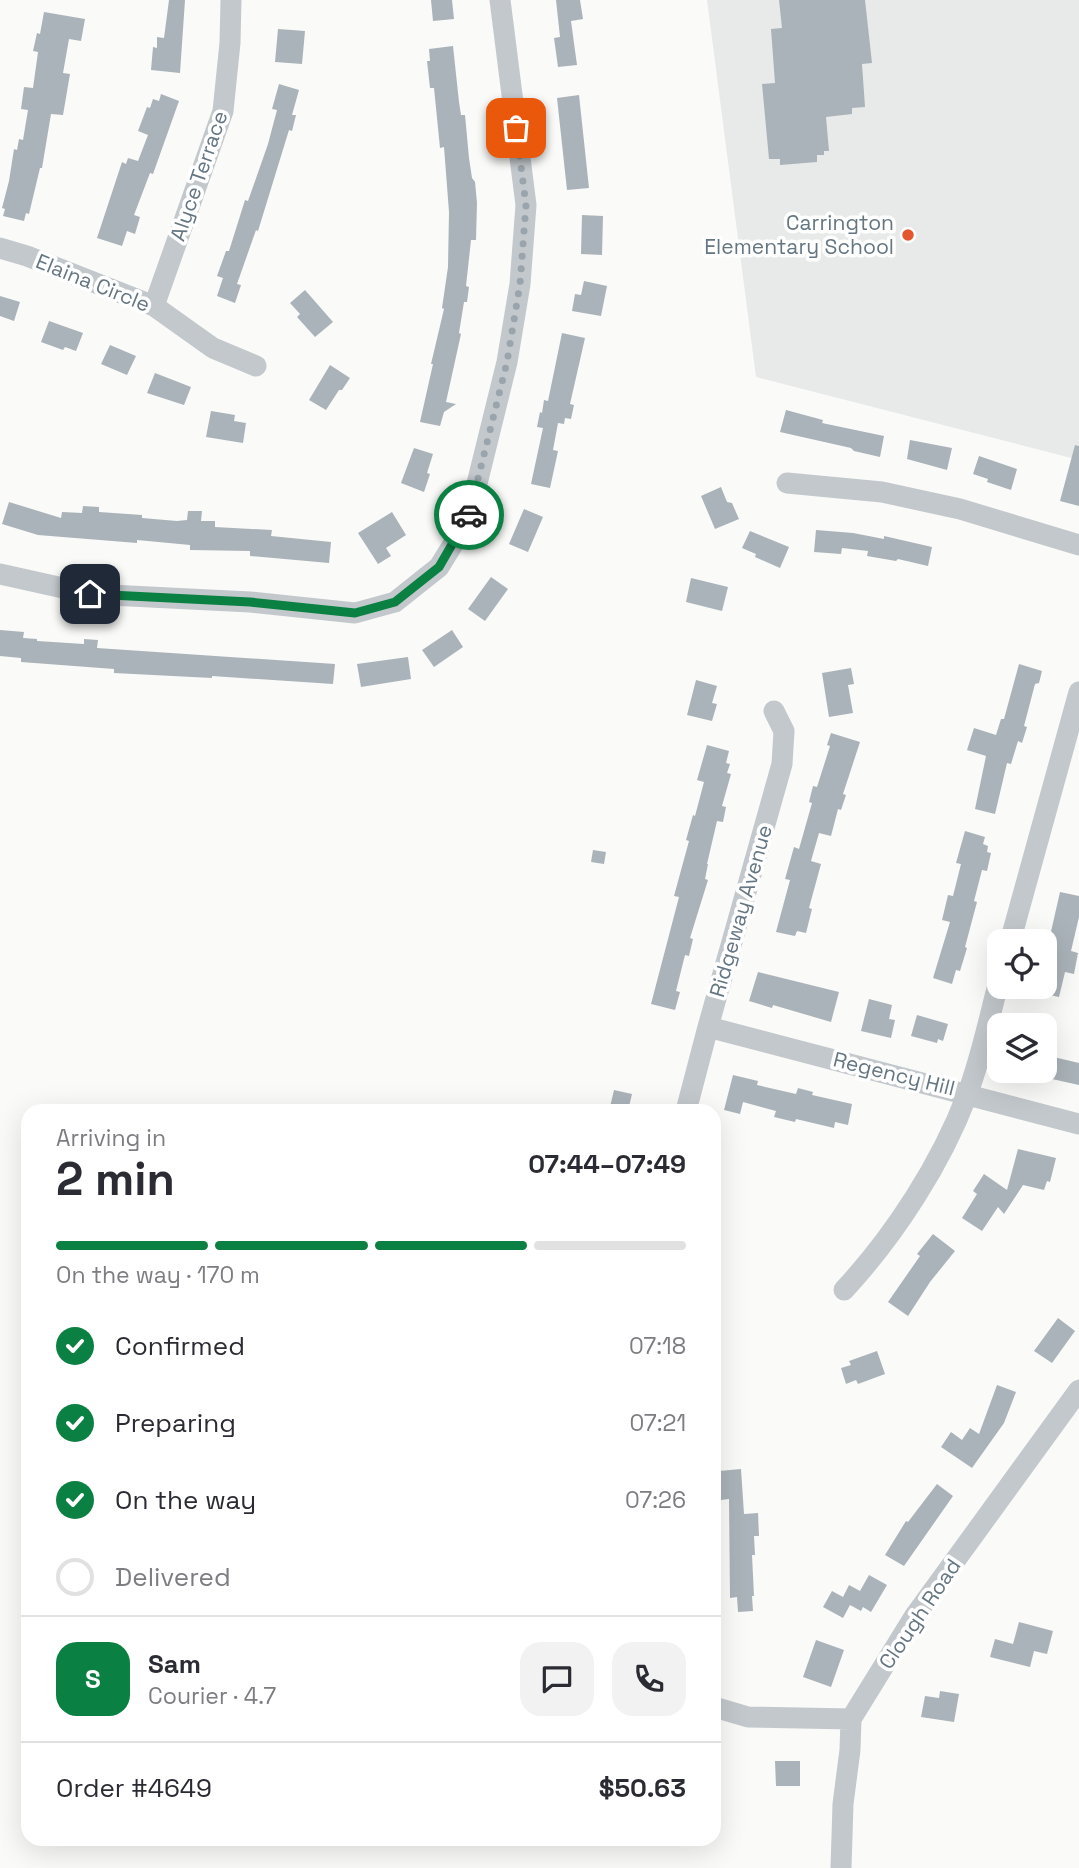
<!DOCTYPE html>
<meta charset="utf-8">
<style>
:root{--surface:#fff;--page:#f2f2f3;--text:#2b2b33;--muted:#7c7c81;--line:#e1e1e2;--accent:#0b8043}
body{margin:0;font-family:"Space Grotesk",sans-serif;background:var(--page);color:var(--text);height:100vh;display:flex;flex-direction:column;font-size:26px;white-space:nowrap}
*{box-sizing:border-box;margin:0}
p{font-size:23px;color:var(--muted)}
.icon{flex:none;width:38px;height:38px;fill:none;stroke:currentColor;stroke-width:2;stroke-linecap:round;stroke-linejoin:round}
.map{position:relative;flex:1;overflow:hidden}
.details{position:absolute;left:21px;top:1104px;width:700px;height:742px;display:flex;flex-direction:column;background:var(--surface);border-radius:21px;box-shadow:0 7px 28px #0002}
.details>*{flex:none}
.controls{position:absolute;left:987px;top:929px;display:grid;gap:14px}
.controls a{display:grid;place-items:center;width:70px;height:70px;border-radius:14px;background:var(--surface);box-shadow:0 7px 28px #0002;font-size:35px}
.pin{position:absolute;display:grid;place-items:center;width:60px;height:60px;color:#fff;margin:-30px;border-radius:14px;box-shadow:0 4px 10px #0006}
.courier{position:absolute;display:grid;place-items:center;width:70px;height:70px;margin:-35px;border:5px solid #0b8043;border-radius:50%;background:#fff;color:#222;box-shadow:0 2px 9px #0007}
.head em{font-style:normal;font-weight:800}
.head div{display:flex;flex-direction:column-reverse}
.head{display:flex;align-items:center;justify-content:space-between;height:119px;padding:0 35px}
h1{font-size:46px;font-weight:800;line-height:52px}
.bar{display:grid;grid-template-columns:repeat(4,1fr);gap:10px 7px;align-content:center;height:84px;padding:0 35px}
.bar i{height:9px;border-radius:5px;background:var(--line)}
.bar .on{background:var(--accent)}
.bar p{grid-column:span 4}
.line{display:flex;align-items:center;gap:18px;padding:0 35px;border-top:2px solid var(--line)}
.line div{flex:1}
.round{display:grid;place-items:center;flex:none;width:74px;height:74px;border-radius:21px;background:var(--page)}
ol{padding:0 35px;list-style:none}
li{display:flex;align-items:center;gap:21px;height:77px}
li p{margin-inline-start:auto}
li .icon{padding:7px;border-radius:50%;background:var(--accent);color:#fff;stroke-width:4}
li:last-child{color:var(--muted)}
li i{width:38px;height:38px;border:4px solid var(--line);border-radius:50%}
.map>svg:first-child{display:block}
.built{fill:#e8e9e9}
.building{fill:#aab3b9}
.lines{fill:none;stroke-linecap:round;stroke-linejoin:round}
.minor{stroke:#c3c8cc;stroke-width:21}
.done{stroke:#99a4ac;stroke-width:7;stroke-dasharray:0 12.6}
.route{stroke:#0b8043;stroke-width:9}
.poi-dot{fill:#e4572e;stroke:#fff;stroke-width:2.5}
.labels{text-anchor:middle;stroke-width:7;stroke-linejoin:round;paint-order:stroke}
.street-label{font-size:21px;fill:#657683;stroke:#fff}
.poi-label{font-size:21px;fill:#657683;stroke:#fff;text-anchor:end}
</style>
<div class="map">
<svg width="1079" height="1868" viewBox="0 0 1079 1868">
<rect width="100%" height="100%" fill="#fafaf8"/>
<path class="built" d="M707,0H1079V460L756,377Z"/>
<path class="building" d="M169,0H185L180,73L151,70L153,47L157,48V37L164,38Z
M431,0H452L454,19L433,21Z
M556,0H580L583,19L571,21L577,65L558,67L554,38L560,37Z
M779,0H865L872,63L862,64L865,107L852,108V114L826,117L829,151H824V155H817V162L780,165V159H769L762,84L775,83L771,29L782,28Z
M44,12L85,19L81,41L69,39L63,73L70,74L63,115L51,114L42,168H40L29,214L26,213L24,221L3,216L5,209L2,208L9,181L14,149L17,150L19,139L23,140L28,110L21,109L24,87L33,88L38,52L33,51L37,33L40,34Z
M278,29L305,31L302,64L275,62Z
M453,46L459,102L461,115H465L469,158L472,178L475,182L477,203L476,240H471L466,286L469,287L467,302H464L459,333L461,334L446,402L456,404L444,412L440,426L420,422L433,364H431L444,309L442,308L448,267L449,212L444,147L440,148L434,88H430L427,61H430L429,49Z
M279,84L299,90L292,115H296L292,131L289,130L258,231L256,230L237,284L241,285L235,303L217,296L223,278L217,276L226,251H229L245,200L248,201L268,144L277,110L272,109Z
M161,94L179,101L153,174L150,173L134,215L140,217L135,234L127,231L122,246L97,238L122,162L126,164L128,158L138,161L148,135L138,131L147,107L150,108L153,99L159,101Z
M579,95L589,188L567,190L557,98Z
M582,215L603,216L602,255L581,254Z
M584,281L607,286L601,316L572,311L575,294L581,295Z
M305,290L333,322L315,337L297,317L300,314L290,303Z
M0,296L20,302L14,321L0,316Z
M49,321L83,333L76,351L65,347L63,350L41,342Z
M562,333L585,338L570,404L574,405L571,419L565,418L564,424L558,423L553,450L558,451L550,488L531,484L543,428L537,427L540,412L542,413L544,400L548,401Z
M110,345L136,356L127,375L101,364Z
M330,365L350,378L342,390H339L326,410L309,400Z
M155,373L191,387L184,405L147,393Z
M786,410L823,420L822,423L884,436L880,457L854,451L851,448L780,432Z
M211,411L235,415L234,421L246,423L243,443L206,437Z
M910,440L952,448L947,470L907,459Z
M1075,445L1079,446V506L1060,501Z
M414,448L433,454L427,473L430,474L424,492L401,483Z
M979,456L1017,469L1011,490L987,482L988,479L973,474Z
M721,487L727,502L732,503L739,519L715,529L701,496Z
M9,502L61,518L62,512L82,513L83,506L99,507V512L142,515V518L177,521L187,520L188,511H202L201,521H215V527L272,530L271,536L331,542L329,563L250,556V551L190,550V545L137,540V543L38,535L2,524Z
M524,509L543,517L528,552L509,544Z
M392,512L406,535L386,548L391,556L378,564L358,533Z
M816,530L853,533L884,539V536L932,547L928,566L898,559L896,561L867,556L868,551L842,548L841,554L814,552Z
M750,531L789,547L780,568L755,557L756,554L742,548Z
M491,577L508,589L485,621L468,609Z
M691,578L728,587L722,611L686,602Z
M0,630L24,632L23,638L37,639V641L84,644V639L98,640L97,648L335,664L333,684L212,676V678L114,673V669L21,662V658L0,656Z
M452,630L463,647L434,667L422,650Z
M408,657L411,679L361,687L357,664Z
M1019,664L1042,671L1039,683L1035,684L1024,726L1027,727L1022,743L1018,741L1011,764L1007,763L995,814L975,809L986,756L967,750L974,728L996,735L1001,719H1004Z
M851,668L854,684L848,685L853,713L829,717L822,673Z
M696,680L717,686L712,703L717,704L712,721L687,715Z
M831,733L860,742L843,794L846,795L841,810L838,809L831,836L819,833L811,861L821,864L809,908L812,909L806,933L797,931L795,936L776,932L790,880L785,879L794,847L799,849L812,803L809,802L813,786L817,787L830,746L827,745Z
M707,745L729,751L726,763L730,764L727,773L731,774L722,806L726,807L723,822L717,821L707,864H708L705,879L708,880L690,938L693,939L689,956L685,955L676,991L680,992L675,1010L651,1004L679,897L674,896L689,841L686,840L693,815L695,816L704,782L697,780Z
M965,831L985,837L983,844L988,846L987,852L991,853L987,871L982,870L974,901L977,902L965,947L967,948L960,971L956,970L952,984L933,978L950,922L942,920L948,895L953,896L961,864L956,863Z
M593,850L606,852L604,864L591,862Z
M1060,892L1079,896V917L1071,951L1078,953L1074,974L1065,972L1059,997L1045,994V958Z
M758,972L839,992L831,1022L773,1005L772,1008L749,1001Z
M869,999L892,1005L889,1019L895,1020L891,1038L861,1031Z
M917,1015L948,1024L943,1041L938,1039L937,1043L911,1036Z
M1045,1055L1079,1063V1085L1052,1079L1051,1076L1045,1074Z
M733,1075L758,1081L757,1085L796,1094L798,1088L813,1092L812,1095L852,1104L848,1125L835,1122L834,1128L796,1119L795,1122L774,1117L776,1111L743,1102L740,1114L724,1110Z
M614,1090L632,1094L628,1111H609Z
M1018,1149L1056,1158L1050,1182L1047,1181L1044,1190L1023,1185L1004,1214L998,1207L982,1231L962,1218L977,1194L973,1191L984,1174L1007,1190Z
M933,1234L955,1251L930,1282L908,1316L888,1302L920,1256L917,1254Z
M1058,1318L1075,1331L1052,1363L1034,1351Z
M877,1351L885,1374L858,1384L856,1380L846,1384L841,1368L851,1365L849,1361Z
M997,1385L1016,1392L1004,1423L972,1468L941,1447L951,1432L962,1440L970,1428L979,1434Z
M741,1469L744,1514L758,1513L759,1536H754L755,1555H752L754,1596H752L753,1611L738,1612L737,1597L730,1598L729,1499L721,1500L719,1471Z
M937,1484L953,1496L904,1566L885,1555L906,1521L908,1522Z
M869,1575L887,1585L871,1612L863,1607L861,1611L850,1605L843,1618L823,1607L832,1591L843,1597L849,1585L860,1591Z
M1019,1622L1053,1631L1047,1654L1034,1651L1030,1667L990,1657L995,1639L1013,1644Z
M816,1640L844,1650L831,1687L803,1677Z
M940,1691L959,1694L954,1722L921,1717L925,1696L939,1698Z
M775,1761H800V1786H776Z"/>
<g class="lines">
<path class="minor" d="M0,248L27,256L154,306L213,348L256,366
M154,306L223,111L230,43L231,0
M787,483L882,492L960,509L1079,545
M0,574L90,594L250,602L355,613L395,602L439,567L468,520L507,362L520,284L526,205L500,0
M1010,942L1079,692
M708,1027L1079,1124
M686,1111L708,1027L782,764L784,731L774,711
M844,1290C894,1236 941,1164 967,1095C981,1059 989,1018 999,981
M714,1707L748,1717L851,1719
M841,1868L843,1804L850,1750L851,1719L914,1617L1079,1390"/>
</g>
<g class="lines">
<path class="done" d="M469,515L507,362L520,284L526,205L516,128"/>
<path class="route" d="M90,594L250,602L355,613L395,602L439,567L469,515"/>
</g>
<circle class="poi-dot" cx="908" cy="235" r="7"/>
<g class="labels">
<g class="street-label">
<text transform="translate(199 176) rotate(-71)" y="7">Alyce Terrace</text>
<text transform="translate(93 283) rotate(22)" y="7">Elaina Circle</text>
<text transform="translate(741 911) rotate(-74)" y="7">Ridgeway Avenue</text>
<text transform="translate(894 1074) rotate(14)" y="7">Regency Hill</text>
<text transform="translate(920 1614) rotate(-56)" y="7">Clough Road</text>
</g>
<g class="poi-label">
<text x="894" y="230">Carrington<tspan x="894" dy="24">Elementary School</tspan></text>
</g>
</g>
</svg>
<div class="controls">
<a><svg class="icon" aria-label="locate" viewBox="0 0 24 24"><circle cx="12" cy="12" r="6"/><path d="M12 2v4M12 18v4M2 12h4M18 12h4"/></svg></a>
<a><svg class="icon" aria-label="layers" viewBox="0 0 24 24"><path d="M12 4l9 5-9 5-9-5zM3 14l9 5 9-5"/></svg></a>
</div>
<div class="pin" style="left:516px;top:128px;background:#ea580c"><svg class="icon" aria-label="bag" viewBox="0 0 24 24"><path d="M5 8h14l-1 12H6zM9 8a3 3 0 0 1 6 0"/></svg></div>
<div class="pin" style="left:90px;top:594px;background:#1f2937"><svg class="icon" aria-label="home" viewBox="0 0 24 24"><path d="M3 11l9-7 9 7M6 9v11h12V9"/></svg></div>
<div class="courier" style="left:469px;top:515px"><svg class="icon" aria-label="car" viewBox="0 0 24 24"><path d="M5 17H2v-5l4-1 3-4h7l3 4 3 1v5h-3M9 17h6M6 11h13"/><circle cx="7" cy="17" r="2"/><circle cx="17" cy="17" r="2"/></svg></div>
<section class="details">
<div class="head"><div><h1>2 min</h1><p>Arriving in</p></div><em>07:44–07:49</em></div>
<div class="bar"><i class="on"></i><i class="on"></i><i class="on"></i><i></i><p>On the way · 170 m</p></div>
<ol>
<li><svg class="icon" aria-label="check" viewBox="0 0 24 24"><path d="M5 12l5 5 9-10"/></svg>Confirmed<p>07:18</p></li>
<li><svg class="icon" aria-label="check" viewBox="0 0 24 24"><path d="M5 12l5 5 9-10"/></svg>Preparing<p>07:21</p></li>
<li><svg class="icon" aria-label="check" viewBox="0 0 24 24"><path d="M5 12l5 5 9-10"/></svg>On the way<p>07:26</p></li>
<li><i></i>Delivered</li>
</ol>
<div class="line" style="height:126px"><b class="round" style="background:var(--accent);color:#fff">S</b><div><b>Sam</b><p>Courier · 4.7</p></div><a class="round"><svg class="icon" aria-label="chat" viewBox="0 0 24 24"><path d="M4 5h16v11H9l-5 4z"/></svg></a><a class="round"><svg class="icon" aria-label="phone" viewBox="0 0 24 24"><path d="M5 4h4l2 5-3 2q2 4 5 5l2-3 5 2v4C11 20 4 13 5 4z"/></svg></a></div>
<div class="line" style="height:91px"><div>Order #4649</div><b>$50.63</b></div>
</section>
</div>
